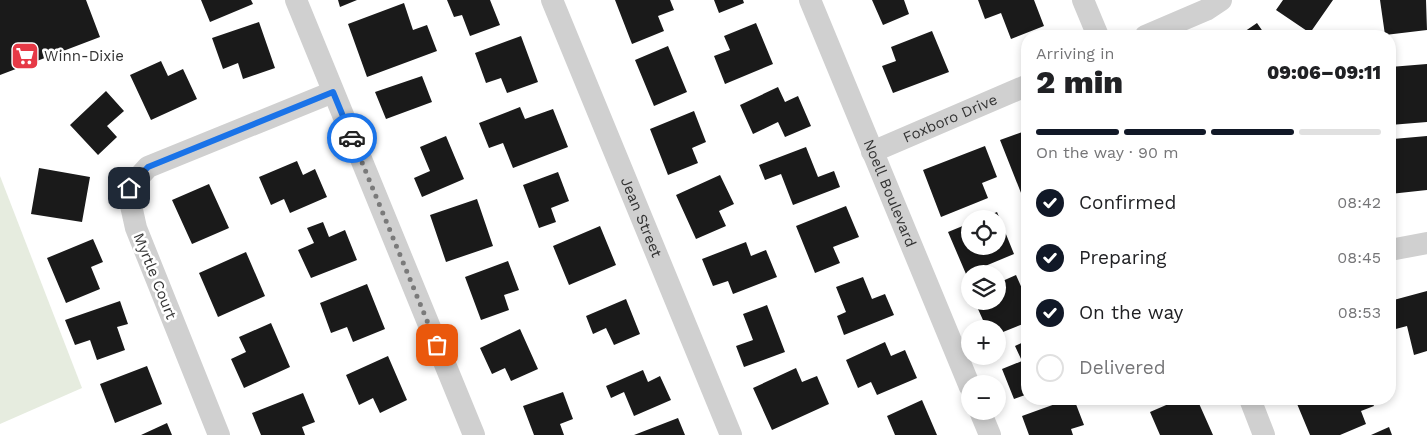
<!DOCTYPE html>
<meta charset="utf-8">
<style>
:root{--surface:#fff;--page:#f2f2f2;--text:#202124;--muted:#757577;--line:#e0e0e0;--accent:#111827}
body{margin:0;font-family:"Work Sans",sans-serif;background:var(--page);color:var(--text);height:100vh;display:flex;flex-direction:column;font-size:19px;white-space:nowrap}
*{box-sizing:border-box;margin:0}
p{font-size:16px;color:var(--muted)}
.icon{flex:none;width:28px;height:28px;fill:none;stroke:currentColor;stroke-width:2;stroke-linecap:round;stroke-linejoin:round}
.map{position:relative;flex:1;overflow:hidden}
.panel{position:absolute;left:1021px;top:30px;width:375px;height:375px;display:flex;flex-direction:column;background:var(--surface);border-radius:20px;box-shadow:0 2px 8px #0003}
.panel>*{flex:none}
.buttons{position:absolute;left:961px;top:210px;display:grid;gap:10px}
.buttons a{display:grid;place-items:center;width:45px;height:45px;border-radius:50%;background:var(--surface);box-shadow:0 2px 8px #0003;font-size:25px}
.pin{position:absolute;display:grid;place-items:center;width:42px;height:42px;color:#fff;margin:-21px;border-radius:10px;box-shadow:0 2px 8px #0006}
.courier{position:absolute;display:grid;place-items:center;width:50px;height:50px;margin:-25px;border:4px solid #1a73e8;border-radius:50%;background:#fff;color:#222;box-shadow:0 1px 6px #0007}
.headline em{font-style:normal;font-weight:800}
.headline div{display:flex;flex-direction:column-reverse}
.headline{display:flex;align-items:center;justify-content:space-between;height:85px;padding:0 15px}
h1{font-size:32px;font-weight:800;line-height:38px}
.bar{display:grid;grid-template-columns:repeat(4,1fr);gap:8px 5px;align-content:center;height:60px;padding:0 15px}
.bar i{height:6px;border-radius:4px;background:var(--line)}
.bar .current{background:var(--accent)}
.bar p{grid-column:span 4}
ol{padding:0 15px;list-style:none}
li{display:flex;align-items:center;gap:15px;height:55px}
li p{margin-inline-start:auto}
li .icon{padding:5px;border-radius:50%;background:var(--accent);color:#fff;stroke-width:4}
li:last-child{color:var(--muted)}
li i{width:28px;height:28px;border:2px solid var(--line);border-radius:50%}
.map>svg:first-child{display:block}
.green{fill:#e6ecdf}
.building{fill:#1a1a1a}
.lines{fill:none;stroke-linecap:round;stroke-linejoin:round}
.street{stroke:#d0d0d0;stroke-width:22}
.done{stroke:#7a7a7a;stroke-width:5;stroke-dasharray:0 9}
.route{stroke:#1a73e8;stroke-width:6}
.labels{text-anchor:middle;stroke-width:5;stroke-linejoin:round;paint-order:stroke}
.poi-label{font-size:15px;fill:#333;stroke:#fff;text-anchor:start}
.street-label{font-size:15px;fill:#333;stroke:#fff}
</style>
<div class="map">
<svg width="1427" height="435" viewBox="0 0 1427 435">
<rect width="100%" height="100%" fill="#fff"/>
<path class="green" d="M0,176L82,388L0,424Z"/>
<path class="building" d="M0,0H86L100,37L0,75Z
M201,0H251L253,4L210,22Z
M338,0H357L340,7Z
M447,0H490L500,25L470,36L462,15L454,17Z
M615,0H670L674,10L658,16L664,31L632,44Z
M714,0H743L744,3L719,13Z
M872,0H904L909,14L883,25Z
M978,0H1034L1044,26L1011,39L1001,13L985,19Z
M1283,0H1333L1310,33L1276,10Z
M1380,0H1426L1427,30L1385,35Z
M404,3L413,30L427,25L437,51L367,77L348,24Z
M259,22L275,68L243,79L238,63L223,69L212,38Z
M756,23L773,64L725,84L714,56L730,50L724,36Z
M1257,23L1266,36H1238Z
M932,31L949,72L893,93L882,66L896,61L891,47Z
M521,36L538,82L507,93L501,78L486,83L475,53Z
M668,46L687,92L654,106L635,60Z
M161,61L168,76L183,69L197,99L151,120L130,75Z
M1427,64V122L1390,125V67Z
M422,76L432,102L386,119L375,92Z
M778,87L785,102L798,96L811,126L785,137L778,122L753,134L740,105Z
M106,91L124,111L107,126L117,137L98,155L70,125Z
M520,107L525,119L553,109L568,147L513,168L503,143L489,148L479,123Z
M694,111L706,142L692,148L698,163L668,175L650,129Z
M1028,130V196L1023,198L1000,140Z
M446,136L464,179L422,197L414,178L430,171L420,147Z
M1427,136V190L1390,194V153H1395L1393,139Z
M985,146L997,177L982,183L988,198L941,217L923,170Z
M806,147L818,177L834,171L840,187L793,205L781,174L765,180L759,165Z
M297,161L303,175L315,169L327,197L290,213L284,199L271,205L259,177Z
M39,168L90,177L82,222L31,214Z
M558,172L569,201L551,208L556,222L539,228L523,185Z
M720,175L734,204L719,211L726,226L696,239L676,195Z
M209,184L229,228L192,244L172,200Z
M477,199L493,246L446,262L430,215Z
M846,206L859,237L833,247L840,263L815,273L796,226Z
M997,212L1014,254L966,274L948,232L970,223V246H998V219H980Z
M323,222L329,237L345,230L357,260L311,278L298,250L314,243L307,228Z
M600,226L616,265L569,285L553,246Z
M93,239L103,262L91,267L100,289L66,303L47,258Z
M746,242L751,256L766,250L777,277L733,294L728,281L713,286L702,259Z
M246,252L265,296L218,317L199,273Z
M508,261L519,290L504,295L509,310L481,320L465,277Z
M1016,275L1028,302V322L998,334V329H987L978,309L993,301H998V283Z
M863,277L872,299L885,294L894,315L844,335L837,316L846,312L836,287Z
M367,284L385,329L353,342L347,327L331,333L320,303Z
M1427,291V351L1414,355L1407,326L1392,330L1390,323V301Z
M626,299L640,334L614,345L606,328L593,334L586,316Z
M120,301L128,324L117,327L125,350L97,360L90,340L75,345L65,320Z
M767,305L785,352L744,367L736,346L753,340L743,314Z
M271,323L290,367L244,388L231,359L246,352L239,337Z
M520,329L538,369L511,381L505,368L492,374L480,348Z
M1028,340V394L1014,399L1002,369L1022,361L1015,346Z
M885,342L891,356L905,350L917,378L877,395L871,382L858,388L846,360Z
M388,356L407,400L380,413L373,398L359,405L346,375Z
M147,366L162,404L115,423L100,384Z
M796,368L802,382L817,376L829,404L772,430L753,388Z
M643,370L648,382L660,376L671,400L634,416L624,392L611,398L606,386Z
M563,392L573,419L560,424L564,435H534L523,406Z
M303,393L315,422L302,427L305,435H261L252,413Z
M1069,399H1074L1084,425L1071,429L1073,435H1029L1022,416Z
M1180,399H1197L1213,435H1160L1150,412Z
M1295,399H1371L1374,406L1361,411L1366,424L1340,435H1310Z
M922,400L937,435H895L887,416Z
M678,418L685,435H634Z
M167,423L172,435H141Z
M1389,427L1392,435H1371Z"/>
<g class="lines">
<g class="street">
<path d="M296,0L474,435"/>
<path id="s1" d="M552,0L731,435"/>
<path id="s2" d="M810,0L970,387"/>
<path d="M1083,0L1098,36"/>
<path d="M1145,36L1206,10L1221,0"/>
<path id="s3" d="M872,152L1028,85"/>
<path d="M1390,250L1427,243"/>
<path d="M1250,399L1264,435"/>
<path d="M980,411L990,435"/>
<path d="M219,435L136,228L130,201L129,188L148,167L333,92"/>
</g>
</g>
<g class="lines">
<path class="done" d="M352,138L437,345"/>
<path class="route" d="M129,188L148,167L333,92L352,138"/>
</g>
<defs>
<g id="supermarket-square" transform="scale(1.4375)"><rect x="-9" y="-9" width="18" height="18" rx="4" fill="#e63946" stroke="#fff"/><path d="M-6-5.5h2.5l.6 2H6L4.5 2H-2.5L-4.4-4H-6ZM-1.5 3.2a1.3 1.3 0 1 0 .1 0ZM3 3.2a1.3 1.3 0 1 0 .1 0Z" fill="#fff"/></g>
</defs>
<g fill-rule="evenodd">
<use href="#supermarket-square" x="25" y="56"/>
</g>
<g class="labels">
<g class="poi-label">
<text x="44" y="61">Winn-Dixie</text>
</g>
<g class="street-label">
<text dy="5" stroke="none"><textPath href="#s3" startOffset="85">Foxboro Drive</textPath></text>
<text dy="5" stroke="none"><textPath href="#s2" startOffset="209">Noell Boulevard</textPath></text>
<text dy="5" stroke="none"><textPath href="#s1" startOffset="235">Jean Street</textPath></text>
<text transform="translate(155 276) rotate(68)" y="5">Myrtle Court</text>
</g>
</g>
</svg>
<div class="buttons">
<a><svg class="icon" aria-label="locate" viewBox="0 0 24 24"><circle cx="12" cy="12" r="6"/><path d="M12 2v4M12 18v4M2 12h4M18 12h4"/></svg></a>
<a><svg class="icon" aria-label="layers" viewBox="0 0 24 24"><path d="M12 4l9 5-9 5-9-5zM3 14l9 5 9-5"/></svg></a>
<a>+</a>
<a>−</a>
</div>
<div class="pin" style="left:437px;top:345px;background:#ea580c"><svg class="icon" aria-label="bag" viewBox="0 0 24 24"><path d="M5 8h14l-1 12H6zM9 8a3 3 0 0 1 6 0"/></svg></div>
<div class="pin" style="left:129px;top:188px;background:#1f2937"><svg class="icon" aria-label="home" viewBox="0 0 24 24"><path d="M3 11l9-7 9 7M6 9v11h12V9"/></svg></div>
<div class="courier" style="left:352px;top:138px"><svg class="icon" aria-label="car" viewBox="0 0 24 24"><path d="M5 17H2v-5l4-1 3-4h7l3 4 3 1v5h-3M9 17h6M6 11h13"/><circle cx="7" cy="17" r="2"/><circle cx="17" cy="17" r="2"/></svg></div>
<section class="panel">
<div class="headline"><div><h1>2 min</h1><p>Arriving in</p></div><em>09:06–09:11</em></div>
<div class="bar"><i class="current"></i><i class="current"></i><i class="current"></i><i></i><p>On the way · 90 m</p></div>
<ol>
<li><svg class="icon" aria-label="check" viewBox="0 0 24 24"><path d="M5 12l5 5 9-10"/></svg>Confirmed<p>08:42</p></li>
<li><svg class="icon" aria-label="check" viewBox="0 0 24 24"><path d="M5 12l5 5 9-10"/></svg>Preparing<p>08:45</p></li>
<li><svg class="icon" aria-label="check" viewBox="0 0 24 24"><path d="M5 12l5 5 9-10"/></svg>On the way<p>08:53</p></li>
<li><i></i>Delivered</li>
</ol>
</section>
</div>
